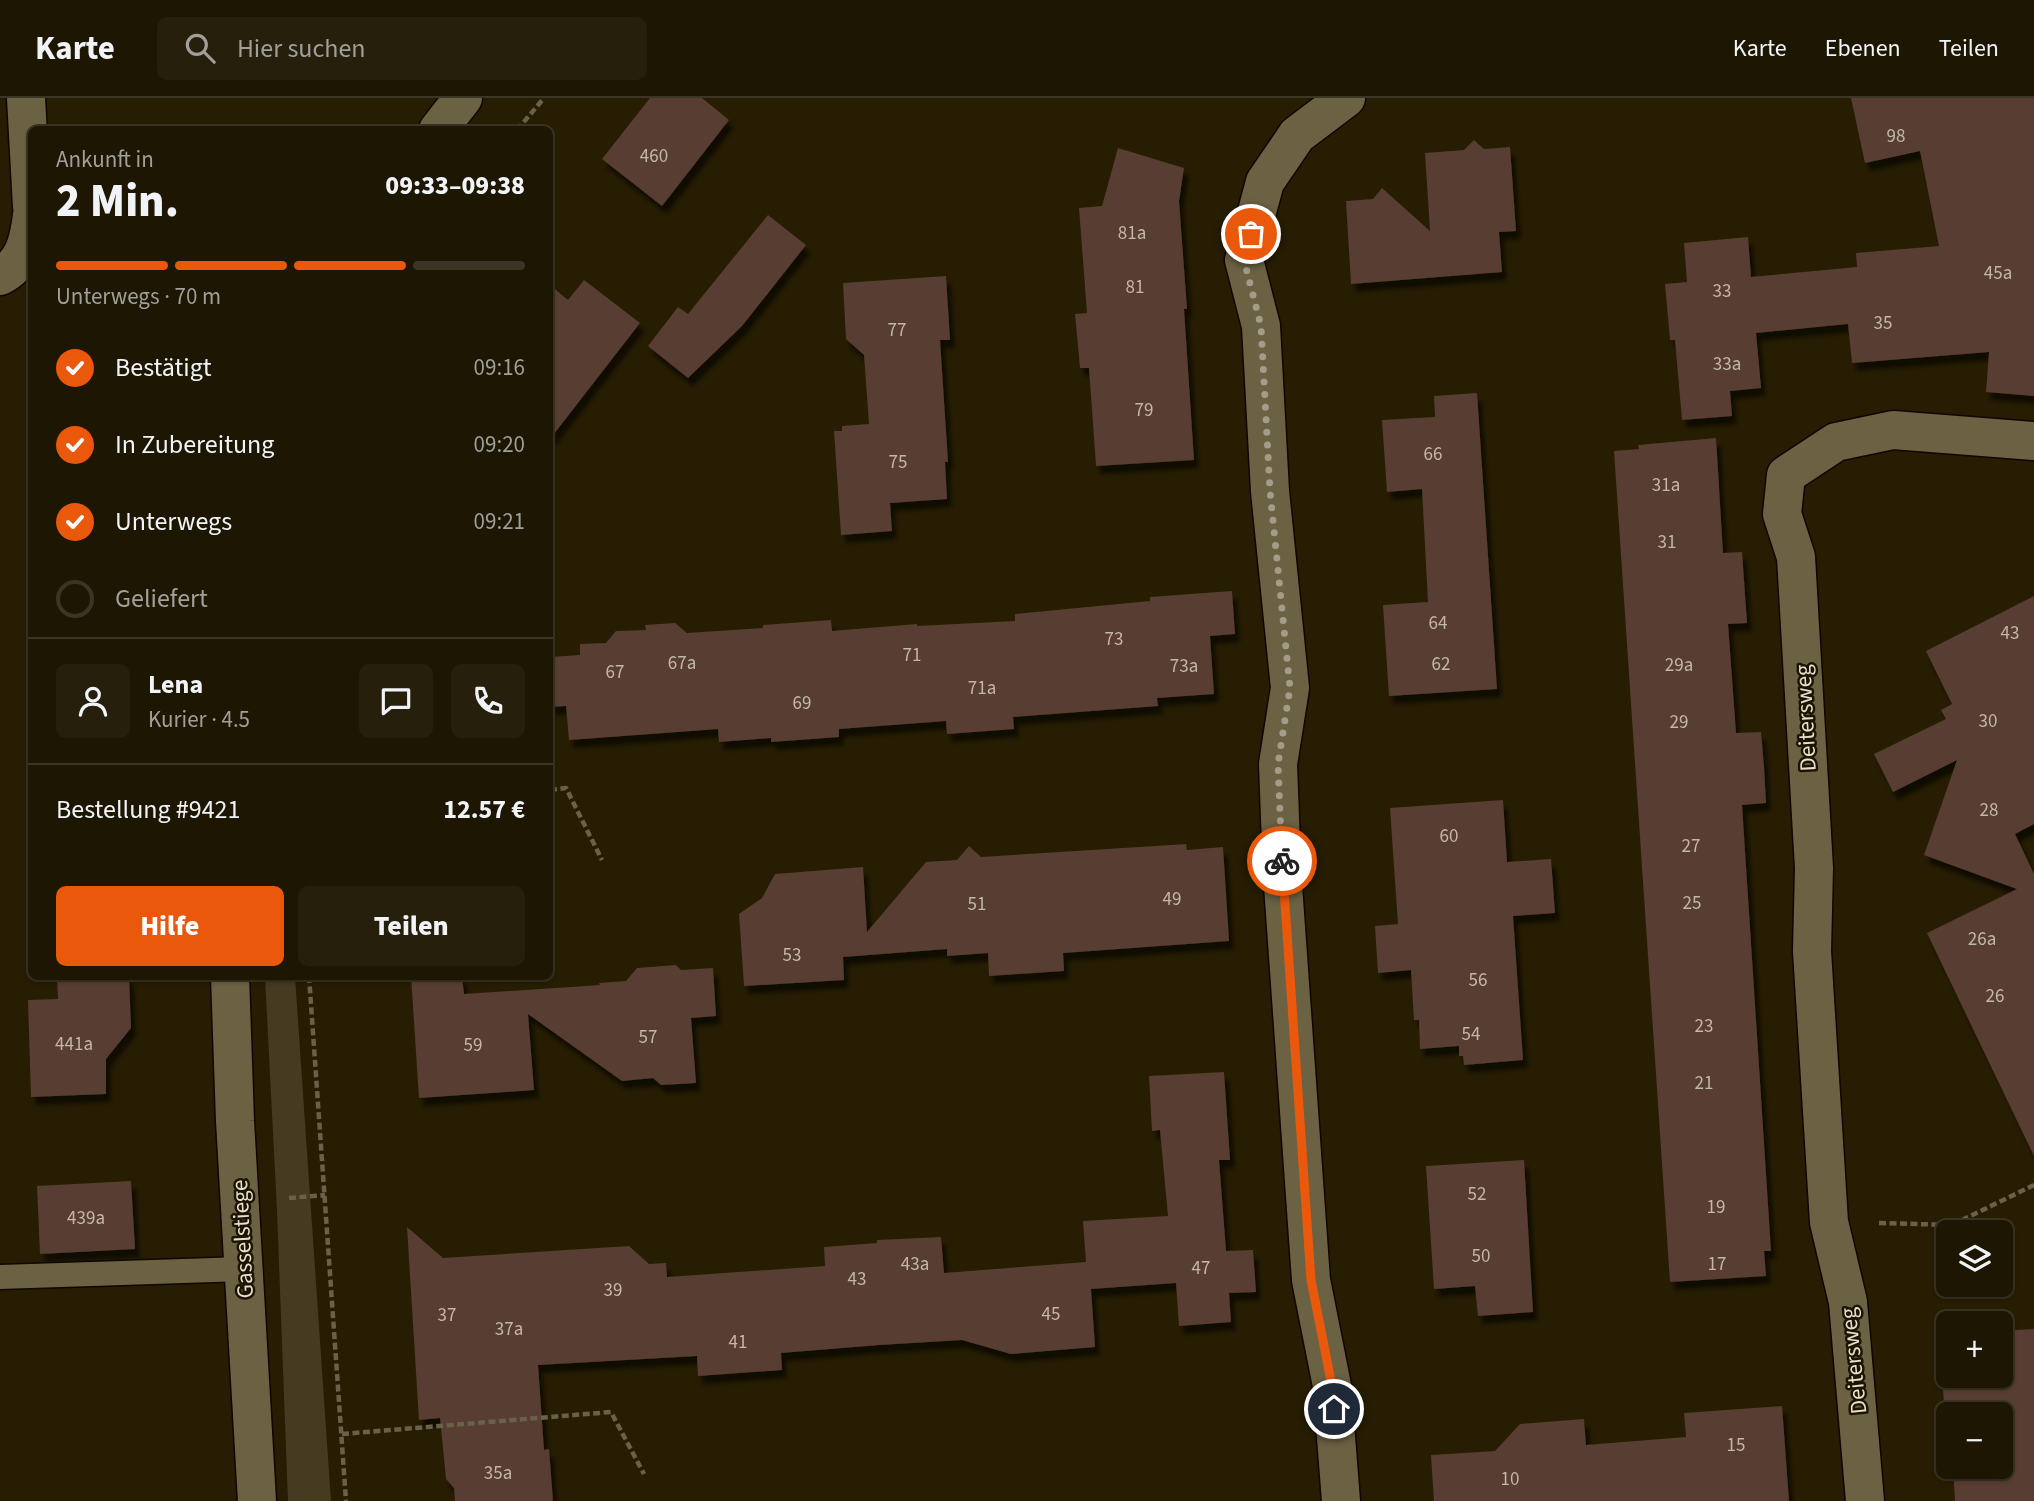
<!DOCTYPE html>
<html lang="de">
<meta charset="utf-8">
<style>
:root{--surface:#1c1602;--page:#251f0c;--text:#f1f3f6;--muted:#a09f99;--line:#3a3524;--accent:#ea580c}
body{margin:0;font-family:"Source Sans 3",sans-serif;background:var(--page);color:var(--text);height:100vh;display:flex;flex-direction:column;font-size:26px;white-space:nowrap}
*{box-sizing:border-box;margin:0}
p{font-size:23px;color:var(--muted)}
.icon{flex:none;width:38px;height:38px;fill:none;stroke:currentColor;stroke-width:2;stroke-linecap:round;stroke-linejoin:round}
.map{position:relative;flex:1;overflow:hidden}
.panel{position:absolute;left:28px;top:28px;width:525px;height:854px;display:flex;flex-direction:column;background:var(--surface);border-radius:10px;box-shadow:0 2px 5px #0004,0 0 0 2px var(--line)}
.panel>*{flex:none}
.tools{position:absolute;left:1936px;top:1122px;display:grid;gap:14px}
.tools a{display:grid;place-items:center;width:77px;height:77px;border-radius:10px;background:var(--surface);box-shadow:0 2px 5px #0004,0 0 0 2px var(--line);font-size:35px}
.pin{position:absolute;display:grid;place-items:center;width:60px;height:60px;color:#fff;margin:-30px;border:4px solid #fff;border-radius:50%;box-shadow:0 2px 7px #0007}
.courier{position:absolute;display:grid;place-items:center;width:70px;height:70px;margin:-35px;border:5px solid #ea580c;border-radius:50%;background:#fff;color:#222;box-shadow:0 2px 9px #0007}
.head em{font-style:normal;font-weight:800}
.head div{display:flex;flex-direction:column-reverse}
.head{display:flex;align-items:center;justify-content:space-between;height:119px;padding:0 28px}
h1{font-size:46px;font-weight:800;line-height:52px}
.bar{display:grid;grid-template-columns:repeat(4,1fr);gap:10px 7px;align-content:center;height:84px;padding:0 28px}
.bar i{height:9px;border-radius:5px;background:var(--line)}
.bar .active{background:var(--accent)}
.bar p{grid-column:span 4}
.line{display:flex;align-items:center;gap:18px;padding:0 28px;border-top:2px solid var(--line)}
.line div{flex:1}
.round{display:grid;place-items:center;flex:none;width:74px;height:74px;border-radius:10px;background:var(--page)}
ol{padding:0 28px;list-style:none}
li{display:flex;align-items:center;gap:21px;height:77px}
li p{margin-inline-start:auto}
li .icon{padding:7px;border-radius:50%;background:var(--accent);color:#fff;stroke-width:4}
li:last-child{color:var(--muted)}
li i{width:38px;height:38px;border:4px solid var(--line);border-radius:50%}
.primary-button{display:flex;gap:14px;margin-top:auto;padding:14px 28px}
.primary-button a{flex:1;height:80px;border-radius:10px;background:var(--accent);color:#fff;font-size:28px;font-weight:800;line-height:80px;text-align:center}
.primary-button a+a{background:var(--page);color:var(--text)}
header{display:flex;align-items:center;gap:42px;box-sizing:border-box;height:98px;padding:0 35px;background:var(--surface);border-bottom:2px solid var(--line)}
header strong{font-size:33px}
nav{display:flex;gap:38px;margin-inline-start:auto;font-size:24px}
.search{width:490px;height:63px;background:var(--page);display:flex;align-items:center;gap:18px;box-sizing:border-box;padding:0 24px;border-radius:10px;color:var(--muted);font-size:26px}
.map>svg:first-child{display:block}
.green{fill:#443b20}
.building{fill:#593c31;filter:url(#shadow)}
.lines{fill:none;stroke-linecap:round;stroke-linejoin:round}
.lane-casing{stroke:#0f0700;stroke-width:27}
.street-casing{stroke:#0f0700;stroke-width:41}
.path{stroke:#69614a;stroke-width:4.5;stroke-dasharray:7 3.5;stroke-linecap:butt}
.lane{stroke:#6b6143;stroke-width:24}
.street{stroke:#6b6143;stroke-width:38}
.done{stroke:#a39c88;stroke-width:7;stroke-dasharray:0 12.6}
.route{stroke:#ea580c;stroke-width:9}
.labels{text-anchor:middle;stroke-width:5;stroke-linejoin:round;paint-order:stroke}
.number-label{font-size:19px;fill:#c3b7a8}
.street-label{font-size:23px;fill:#e6e0d0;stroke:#1d1400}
</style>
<header>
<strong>Karte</strong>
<div class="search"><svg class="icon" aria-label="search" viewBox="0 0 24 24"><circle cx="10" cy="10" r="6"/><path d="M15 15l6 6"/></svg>Hier suchen</div>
<nav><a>Karte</a><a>Ebenen</a><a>Teilen</a></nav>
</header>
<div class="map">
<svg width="2034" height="1403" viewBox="0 0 2034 1403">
<defs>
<filter id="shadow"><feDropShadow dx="4.5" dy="8" stdDeviation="2" flood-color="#0009"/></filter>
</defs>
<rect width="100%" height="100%" fill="#261d02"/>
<path class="green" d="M265,879H295L331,1403H288L277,1113Z"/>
<path class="building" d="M650,0H702L729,22L662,108L602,61Z
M1851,0H2034V298L1986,294L1989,254L1852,265L1848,226L1756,235L1761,290L1730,293L1732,318L1682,322L1675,242H1670L1665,186L1687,184L1684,145L1748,139L1751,179L1857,169L1856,155L1939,148L1920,53L1865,65Z
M1474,42L1484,51L1510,49L1516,133L1499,134L1502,174L1351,186L1346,103L1373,101L1382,90L1430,133L1425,55L1464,52Z
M1118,50L1184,70L1179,103L1187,211H1184L1194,362L1096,368L1089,270H1080L1075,216L1087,215L1079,110L1102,108Z
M768,117L806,147L742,228L688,280L648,248L678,209L688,216Z
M946,178L950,242H940L948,364H945L947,401L890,405L892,433L841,437L834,333H842V328L869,326L864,257L846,241L843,185Z
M584,182L640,225L550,341V187L568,202Z
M1477,295L1497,591L1389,598L1383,507L1428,504L1422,391L1387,394L1382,322L1435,319L1434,298Z
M1716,340L1723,455L1742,454L1747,525L1728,526L1736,635L1761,634L1764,669L1766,705L1742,707L1771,1153H1764L1766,1178L1670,1184L1614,353L1639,351L1638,347Z
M1232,493L1235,536L1210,538L1214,596L1157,600L1158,608L1013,619L1014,631L947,636L946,623L839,631V639L771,644V640L719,644L718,631L569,642L566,608L550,609V559L580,557V546L606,545L616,533L646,532L645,527L675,525L687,535L763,530V527L831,522L832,533L917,526V528L1015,523V516L1150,503V499Z
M2034,498V726L2015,736L2034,776V1058L1927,835L2017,791L1924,757L1957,662L1893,694L1874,656L1946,621L1941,612L1952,606L1926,553Z
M1503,702L1507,764L1551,761L1555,815L1513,818L1523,962L1464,967L1463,958H1459V948L1420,951L1419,922H1414L1411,872L1378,875L1375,828L1398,826L1390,710Z
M1186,746L1187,752L1223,749L1229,843L1063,855L1064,873L989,878L988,855L947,858V851L843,859L844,882L744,888L739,816L762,800L775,776L863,769L867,834L926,764L957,762L969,748L981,759Z
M676,867L681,872L713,870L716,918L691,920L696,985L661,987L653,980L622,983L528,916L534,992L419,1000L411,878H462L464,896L600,887L599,885L626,883L637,870Z
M57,878H129L131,930L106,961V996L31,999L28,902L58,901Z
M1224,974L1230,1062H1219L1226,1153L1253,1152L1256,1194L1229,1195L1231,1224L1179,1228L1176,1185L1091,1191L1095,1249L1011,1256L962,1242L879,1247L781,1255L782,1272L698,1278L697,1258L538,1267L544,1352L549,1351L553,1403H455L454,1390L446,1381L440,1320L419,1322L407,1129L443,1160L629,1148L649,1166L666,1165L667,1179L825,1168L824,1149L877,1145V1142L941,1139L944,1175L1086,1164L1083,1123L1168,1118L1160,1032L1152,1033L1149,978Z
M1524,1062L1533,1214L1478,1218L1475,1188L1434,1191L1426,1068Z
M131,1083L135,1151L40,1156L37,1088Z
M2034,1231V1403H1955L1953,1368H2000V1316H1948V1325H1945L1940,1236L1948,1235V1278H2000V1233Z
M1782,1308L1789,1403H1434L1431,1357L1495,1353L1520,1326L1584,1321L1586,1347L1686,1339L1684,1315Z"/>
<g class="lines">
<g class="lane-casing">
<path id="lane" d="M0,1179L244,1171"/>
</g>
<g class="street-casing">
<path id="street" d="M26,0L32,109
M438,32L463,0
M0,178C24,166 29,142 32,117
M230,878L235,1023L257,1403
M1341,1403L1332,1288L1311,1182L1282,773L1278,666L1290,590L1270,393L1261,228L1244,162L1265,84L1297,37L1346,0
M1865,1403L1848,1204L1829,1124L1812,853L1814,770L1796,459L1782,416L1786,377L1836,344L1893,332L2034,343"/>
</g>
<path class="path" d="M517,32L544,0
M550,692L566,690L602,762
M309,878L346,1403
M289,1100L325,1097
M1879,1125L1952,1127L2034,1087
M342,1336L611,1314L644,1376"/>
<use href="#lane" class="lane"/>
<use href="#street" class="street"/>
</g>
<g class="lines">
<path class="done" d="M1251,136L1244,162L1261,228L1270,393L1290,590L1278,666L1282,763"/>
<path class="route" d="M1282,763L1311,1182L1332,1288L1334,1311"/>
</g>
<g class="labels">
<g class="number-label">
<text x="1896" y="44">98</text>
<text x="654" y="64">460</text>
<text x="1132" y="141">81a</text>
<text x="1998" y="181">45a</text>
<text x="1135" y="195">81</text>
<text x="1722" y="199">33</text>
<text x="1883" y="231">35</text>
<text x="897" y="238">77</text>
<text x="1727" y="272">33a</text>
<text x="1144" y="318">79</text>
<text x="1433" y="362">66</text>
<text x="898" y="370">75</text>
<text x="1666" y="393">31a</text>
<text x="1667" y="450">31</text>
<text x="1438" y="531">64</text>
<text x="2010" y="541">43</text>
<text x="1114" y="547">73</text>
<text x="912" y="563">71</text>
<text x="682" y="571">67a</text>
<text x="1441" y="572">62</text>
<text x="1679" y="573">29a</text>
<text x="1184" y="574">73a</text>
<text x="615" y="580">67</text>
<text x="982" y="596">71a</text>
<text x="802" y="611">69</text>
<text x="1988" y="629">30</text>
<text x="1679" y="630">29</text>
<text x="1989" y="718">28</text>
<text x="1449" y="744">60</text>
<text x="1691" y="754">27</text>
<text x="1172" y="807">49</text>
<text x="1692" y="811">25</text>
<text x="977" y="812">51</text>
<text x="1982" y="847">26a</text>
<text x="792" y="863">53</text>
<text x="1478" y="888">56</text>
<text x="1995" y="904">26</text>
<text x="1704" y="934">23</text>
<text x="1471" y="942">54</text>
<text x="648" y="945">57</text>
<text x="74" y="952">441a</text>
<text x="473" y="953">59</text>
<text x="1704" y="991">21</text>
<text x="1477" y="1102">52</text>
<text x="1716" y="1115">19</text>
<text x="86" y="1126">439a</text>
<text x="1481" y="1164">50</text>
<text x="915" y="1172">43a</text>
<text x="1717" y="1172">17</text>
<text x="1201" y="1176">47</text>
<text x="857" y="1187">43</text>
<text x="613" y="1198">39</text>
<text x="1051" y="1222">45</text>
<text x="447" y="1223">37</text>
<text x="509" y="1237">37a</text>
<text x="738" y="1250">41</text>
<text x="1736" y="1353">15</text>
<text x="498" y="1381">35a</text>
<text x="1510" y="1387">10</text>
</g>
<g class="street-label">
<text transform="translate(1805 620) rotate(-93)" y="8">Deitersweg</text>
<text transform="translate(242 1141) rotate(-93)" y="8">Gasselstiege</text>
<text transform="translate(1853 1263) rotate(-96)" y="8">Deitersweg</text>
</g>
</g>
</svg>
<div class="tools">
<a><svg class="icon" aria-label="layers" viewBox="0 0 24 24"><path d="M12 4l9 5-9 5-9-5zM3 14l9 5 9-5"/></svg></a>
<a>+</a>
<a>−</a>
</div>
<div class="pin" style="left:1251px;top:136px;background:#ea580c"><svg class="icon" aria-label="bag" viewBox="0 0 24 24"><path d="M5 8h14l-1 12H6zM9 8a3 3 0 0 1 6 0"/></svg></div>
<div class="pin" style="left:1334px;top:1311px;background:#1f2937"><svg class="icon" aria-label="home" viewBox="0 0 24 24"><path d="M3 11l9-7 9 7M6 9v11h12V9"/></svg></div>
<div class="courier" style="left:1282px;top:763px"><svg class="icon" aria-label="bike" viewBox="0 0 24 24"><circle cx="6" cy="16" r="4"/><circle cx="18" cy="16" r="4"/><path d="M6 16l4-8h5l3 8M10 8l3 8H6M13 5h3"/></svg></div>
<section class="panel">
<div class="head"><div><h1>2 Min.</h1><p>Ankunft in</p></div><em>09:33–09:38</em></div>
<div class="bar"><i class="active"></i><i class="active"></i><i class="active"></i><i></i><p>Unterwegs · 70 m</p></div>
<ol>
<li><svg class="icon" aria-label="check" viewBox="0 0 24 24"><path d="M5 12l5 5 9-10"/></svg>Bestätigt<p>09:16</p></li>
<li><svg class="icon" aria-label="check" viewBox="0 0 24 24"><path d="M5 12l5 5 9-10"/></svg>In Zubereitung<p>09:20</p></li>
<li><svg class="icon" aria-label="check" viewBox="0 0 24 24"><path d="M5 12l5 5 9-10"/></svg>Unterwegs<p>09:21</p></li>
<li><i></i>Geliefert</li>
</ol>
<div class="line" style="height:126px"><a class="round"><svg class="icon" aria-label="person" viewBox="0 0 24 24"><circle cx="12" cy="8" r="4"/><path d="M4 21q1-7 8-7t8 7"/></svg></a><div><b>Lena</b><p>Kurier · 4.5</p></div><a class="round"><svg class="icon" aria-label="chat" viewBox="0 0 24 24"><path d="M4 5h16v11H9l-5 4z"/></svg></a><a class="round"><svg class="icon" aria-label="phone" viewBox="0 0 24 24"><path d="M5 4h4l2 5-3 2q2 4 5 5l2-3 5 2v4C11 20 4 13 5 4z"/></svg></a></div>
<div class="line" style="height:91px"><div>Bestellung #9421</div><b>12.57 €</b></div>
<div class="primary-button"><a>Hilfe</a><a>Teilen</a></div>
</section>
</div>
